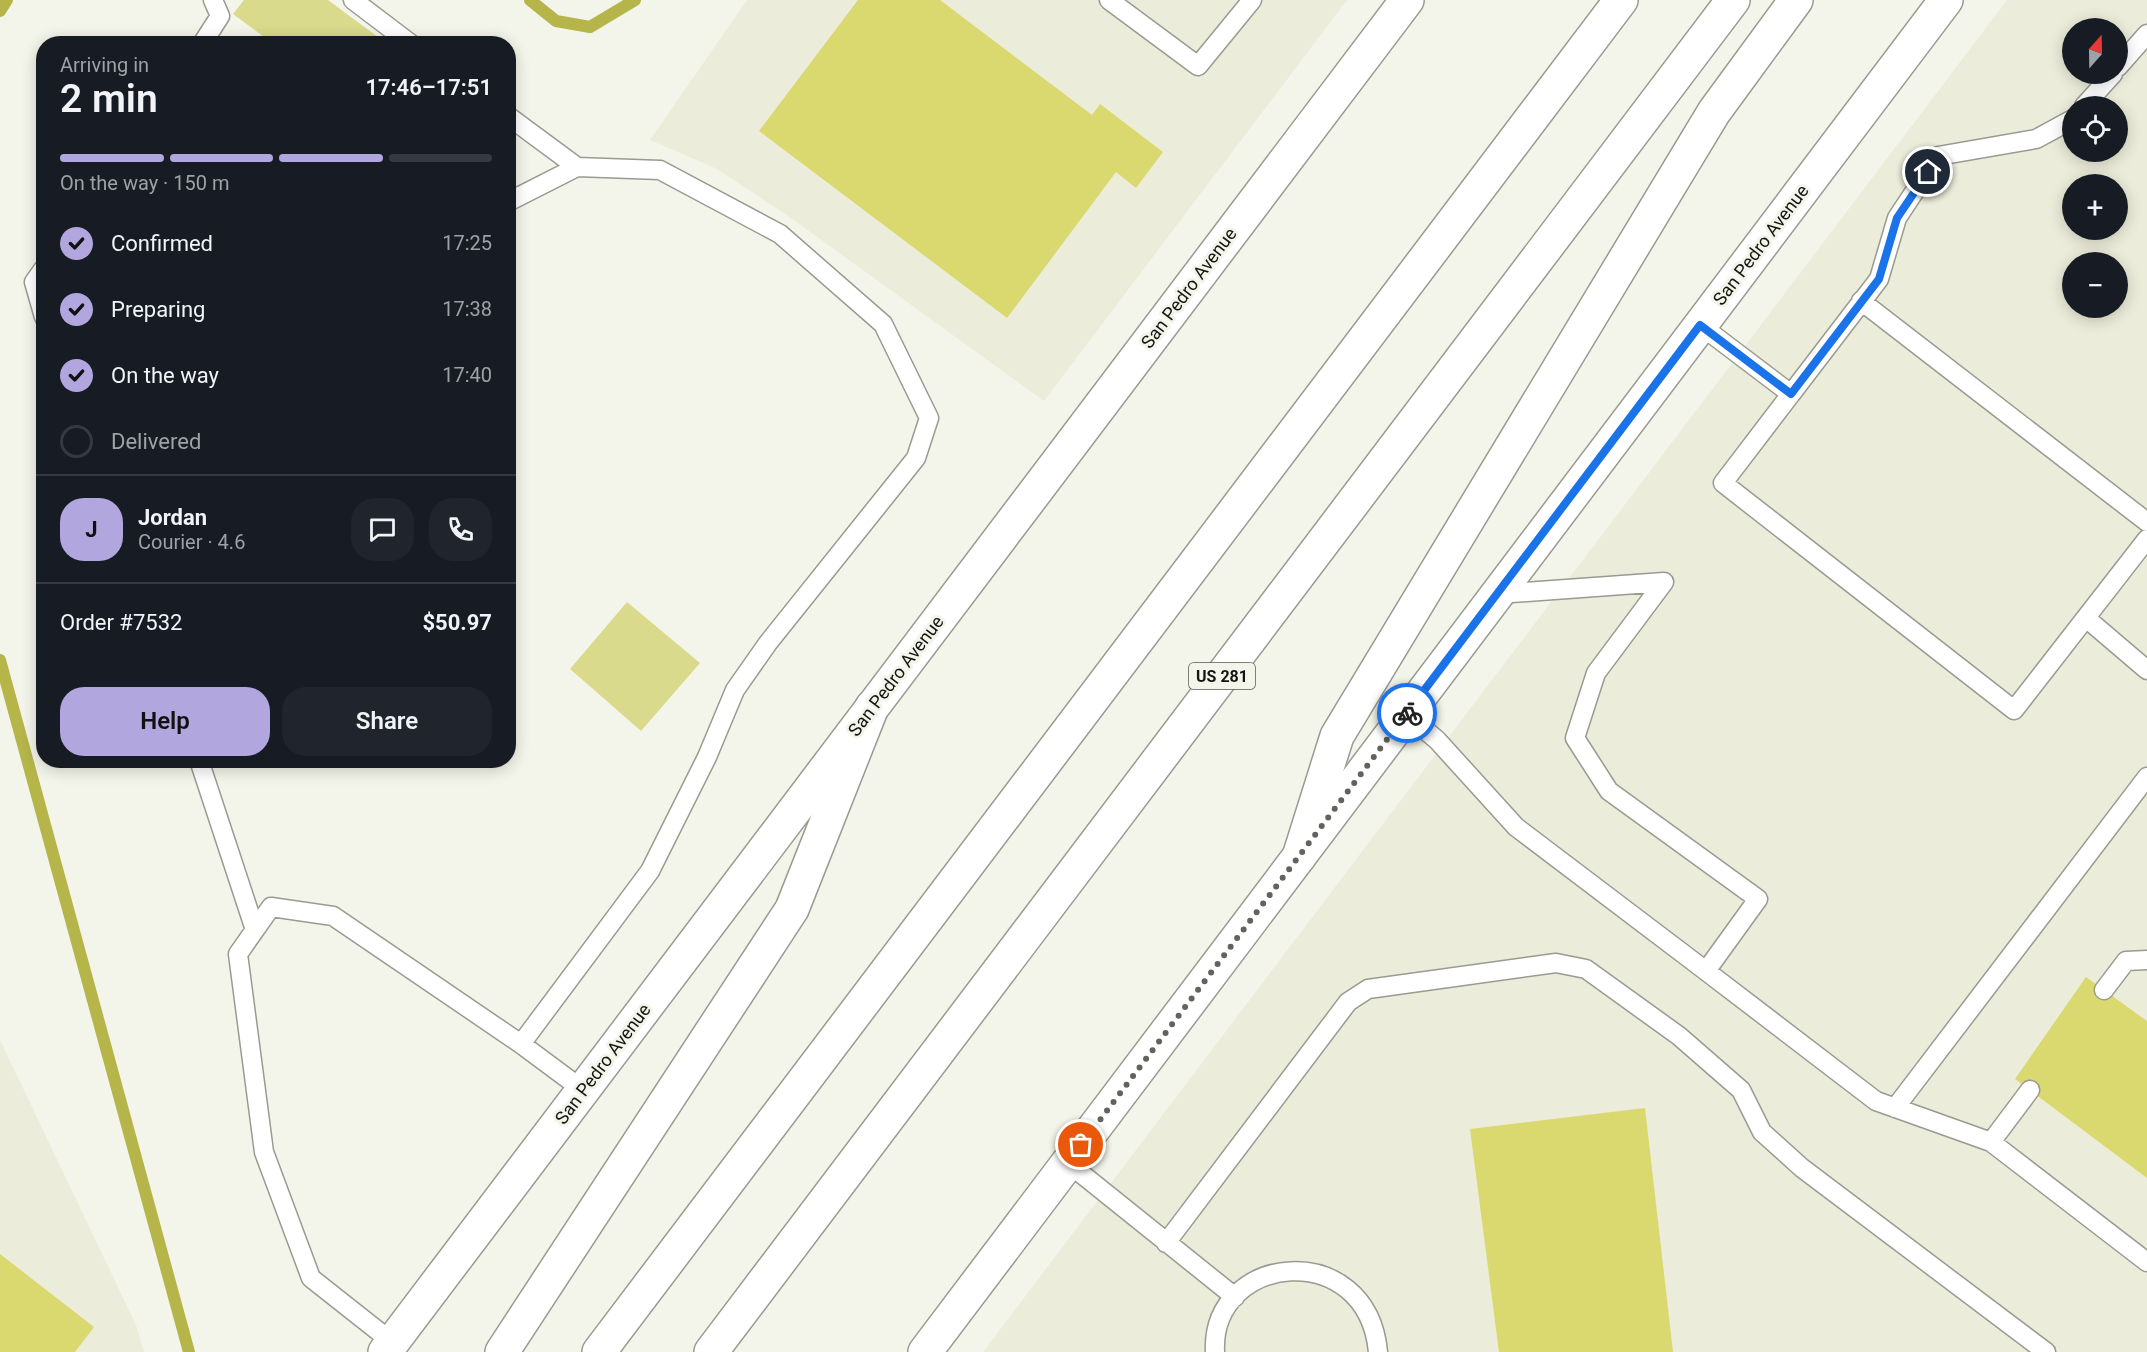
<!DOCTYPE html>
<meta charset="utf-8">
<style>
:root{--surface:#171b24;--page:#20242c;--text:#f1f3f6;--muted:#9ea1a6;--line:#363941;--accent:#b1a6dd}
body{margin:0;font-family:Roboto,sans-serif;background:var(--page);color:var(--text);height:100vh;display:flex;flex-direction:column;font-size:22px;white-space:nowrap}
*{box-sizing:border-box;margin:0}
p{font-size:20px;color:var(--muted)}
.icon{flex:none;width:33px;height:33px;fill:none;stroke:currentColor;stroke-width:2;stroke-linecap:round;stroke-linejoin:round}
.map{position:relative;flex:1;overflow:hidden}
.details{position:absolute;left:36px;top:36px;width:480px;height:732px;display:flex;flex-direction:column;background:var(--surface);border-radius:24px;box-shadow:0 3px 15px #0003}
.details>*{flex:none}
.needle{width:39px;rotate:20deg}
.buttons{position:absolute;left:2062px;top:18px;display:grid;gap:12px}
.buttons a{display:grid;place-items:center;width:66px;height:66px;border-radius:50%;background:var(--surface);box-shadow:0 3px 15px #0003;font-size:30px}
.pin{position:absolute;display:grid;place-items:center;width:51px;height:51px;color:#fff;margin:-26px;border:3px solid #fff;border-radius:50%;box-shadow:0 2px 6px #0007}
.courier{position:absolute;display:grid;place-items:center;width:60px;height:60px;margin:-30px;border:4px solid #1a73e8;border-radius:50%;background:#fff;color:#222;box-shadow:0 2px 8px #0007}
.head em{font-style:normal;font-weight:600}
.head div{display:flex;flex-direction:column-reverse}
.head{display:flex;align-items:center;justify-content:space-between;height:102px;padding:0 24px}
h1{font-size:39px;font-weight:600;line-height:45px}
.bar{display:grid;grid-template-columns:repeat(4,1fr);gap:9px 6px;align-content:center;height:72px;padding:0 24px}
.bar i{height:8px;border-radius:4px;background:var(--line)}
.bar .selected{background:var(--accent)}
.bar p{grid-column:span 4}
.line{display:flex;align-items:center;gap:15px;padding:0 24px;border-top:2px solid var(--line)}
.line div{flex:1}
.round{display:grid;place-items:center;flex:none;width:63px;height:63px;border-radius:24px;background:var(--page)}
ol{padding:0 24px;list-style:none}
li{display:flex;align-items:center;gap:18px;height:66px}
li p{margin-inline-start:auto}
li .icon{padding:6px;border-radius:50%;background:var(--accent);color:#111;stroke-width:4}
li:last-child{color:var(--muted)}
li i{width:33px;height:33px;border:3px solid var(--line);border-radius:50%}
.action{display:flex;gap:12px;margin-top:auto;padding:12px 24px}
.action a{flex:1;height:69px;border-radius:24px;background:var(--accent);color:#111;font-size:24px;font-weight:600;line-height:69px;text-align:center}
.action a+a{background:var(--page);color:var(--text)}
.map>svg:first-child{display:block}
.built{fill:#ebecd9;fill-rule:evenodd}
.green{fill:#dada8d}
.lines{fill:none;stroke-linecap:round;stroke-linejoin:round}
.stream{stroke:#b6b54a;stroke-width:12}
.building{fill:#dad96f}
.service-casing{stroke:#999a90;stroke-width:21}
.secondary-casing{stroke:#999a90;stroke-width:36}
.motorway-casing{stroke:#999a90;stroke-width:36}
.service{stroke:#fff;stroke-width:18}
.secondary{stroke:#fff;stroke-width:33}
.motorway{stroke:#fff;stroke-width:33}
.done{stroke:#62635d;stroke-width:6;stroke-dasharray:0 10.8}
.route{stroke:#1a73e8;stroke-width:8}
.labels{text-anchor:middle;stroke-width:6;stroke-linejoin:round;paint-order:stroke}
.shield{fill:#f4f5ea;stroke:#575852;stroke-width:1.5}
.shield-label{font-size:16px;font-weight:bold;fill:#141411}
.street-label{font-size:18px;fill:#141411;stroke:#f4f5ea}
</style>
<div class="map">
<svg width="2147" height="1352" viewBox="0 0 2147 1352">
<rect width="100%" height="100%" fill="#f4f5ea"/>
<path class="built" d="M747,0H1347L1044,401L791,218L717,169L650,140Z
M2007,0H2147V1352H983ZM2073,28H2118V74H2073ZM2073,106H2118V152H2073ZM2073,184H2118V230H2073ZM2073,262H2118V308H2073Z
M0,1040L136,1325L144,1352H0Z"/>
<path class="green" d="M244,0H328L386,43H272L233,14Z
M627,602L700,663L641,731L570,669Z"/>
<g class="lines">
<path class="stream" d="M530,0L556,21L590,27L635,0
M0,11L7,0
M0,660L189,1352"/>
</g>
<path class="building" d="M858,0H940L1092,115L1100,104L1163,152L1136,188L1116,172L1007,318L759,131Z
M2086,977L2147,1021V1178L2015,1079Z
M1645,1108L1673,1352H1499L1470,1129Z
M0,1254L94,1327L75,1352H0Z"/>
<g class="lines">
<g class="service-casing">
<path id="service" d="M353,0L411,44
M1109,0L1198,66L1252,0
M202,44L220,16L213,0
M2118,67L2147,34
M2084,106L2113,74
M508,116L577,167
M508,202L577,167L660,170L780,234L883,324L929,418L916,458L768,643L735,690L707,757L650,871L521,1044
M44,268L34,282L44,317
M1861,301L2147,522
M1700,325L1791,394L1879,279L1897,218L1938,156L2036,139L2073,119
M1791,394L1723,483L2014,710L2147,539
M2086,618L2147,670
M1406,714L1437,740L1516,827L1706,971L1758,899L1609,791L1575,738L1596,673L1664,582L1498,594
M199,760L255,930
M1706,971L1876,1101L1991,1142L2147,1262
M2104,990L2126,961L2147,960
M1895,1108L2147,777
M1991,1142L2030,1090
M1068,1163L1235,1297
M1166,1243L1348,1002L1368,989L1556,963L1586,969L1679,1036L1741,1090L1762,1132L1802,1168L2046,1352
M392,1342L311,1278L264,1152L238,954L271,907L333,916L521,1044L583,1090
M1215,1352C1210,1253 1367,1236 1378,1352"/>
</g>
<g class="secondary-casing">
<path id="secondary" d="M385,1352L1407,0
M925,1352L1946,0"/>
</g>
<g class="motorway-casing">
<path id="motorway" d="M1299,857L1337,736L1714,112L1796,0
M502,1352L792,909L872,707
M599,1352L1621,0
M711,1352L1733,0"/>
</g>
<use href="#service" class="service"/>
<use href="#secondary" class="secondary"/>
<use href="#motorway" class="motorway"/>
</g>
<g class="lines">
<path class="done" d="M1081,1145L1407,713"/>
<path class="route" d="M1407,713L1700,325L1791,394L1879,279L1897,218L1928,172"/>
</g>
<g class="labels">
<rect class="shield" x="1189" y="663" width="66" height="26" rx="4.5"/>
<g class="shield-label">
<text x="1222" y="682">US 281</text>
</g>
<g class="street-label">
<text transform="translate(1761 245) rotate(-53)" y="6">San Pedro Avenue</text>
<text transform="translate(1189 288) rotate(-53)" y="6">San Pedro Avenue</text>
<text transform="translate(896 676) rotate(-53)" y="6">San Pedro Avenue</text>
<text transform="translate(603 1064) rotate(-53)" y="6">San Pedro Avenue</text>
</g>
</g>
</svg>
<div class="buttons">
<a><svg class="needle" viewBox="-14 -14 28 28"><path d="M0-13l5 13h-10z" fill="#e53935"/><path d="M0 13l5-13h-10z" fill="#9ea1a6"/></svg></a>
<a><svg class="icon" aria-label="locate" viewBox="0 0 24 24"><circle cx="12" cy="12" r="6"/><path d="M12 2v4M12 18v4M2 12h4M18 12h4"/></svg></a>
<a>+</a>
<a>−</a>
</div>
<div class="pin" style="left:1081px;top:1145px;background:#ea580c"><svg class="icon" aria-label="bag" viewBox="0 0 24 24"><path d="M5 8h14l-1 12H6zM9 8a3 3 0 0 1 6 0"/></svg></div>
<div class="pin" style="left:1928px;top:172px;background:#1f2937"><svg class="icon" aria-label="home" viewBox="0 0 24 24"><path d="M3 11l9-7 9 7M6 9v11h12V9"/></svg></div>
<div class="courier" style="left:1407px;top:713px"><svg class="icon" aria-label="bike" viewBox="0 0 24 24"><circle cx="6" cy="16" r="4"/><circle cx="18" cy="16" r="4"/><path d="M6 16l4-8h5l3 8M10 8l3 8H6M13 5h3"/></svg></div>
<section class="details">
<div class="head"><div><h1>2 min</h1><p>Arriving in</p></div><em>17:46–17:51</em></div>
<div class="bar"><i class="selected"></i><i class="selected"></i><i class="selected"></i><i></i><p>On the way · 150 m</p></div>
<ol>
<li><svg class="icon" aria-label="check" viewBox="0 0 24 24"><path d="M5 12l5 5 9-10"/></svg>Confirmed<p>17:25</p></li>
<li><svg class="icon" aria-label="check" viewBox="0 0 24 24"><path d="M5 12l5 5 9-10"/></svg>Preparing<p>17:38</p></li>
<li><svg class="icon" aria-label="check" viewBox="0 0 24 24"><path d="M5 12l5 5 9-10"/></svg>On the way<p>17:40</p></li>
<li><i></i>Delivered</li>
</ol>
<div class="line" style="height:108px"><b class="round" style="background:var(--accent);color:#111">J</b><div><b>Jordan</b><p>Courier · 4.6</p></div><a class="round"><svg class="icon" aria-label="chat" viewBox="0 0 24 24"><path d="M4 5h16v11H9l-5 4z"/></svg></a><a class="round"><svg class="icon" aria-label="phone" viewBox="0 0 24 24"><path d="M5 4h4l2 5-3 2q2 4 5 5l2-3 5 2v4C11 20 4 13 5 4z"/></svg></a></div>
<div class="line" style="height:78px"><div>Order #7532</div><b>$50.97</b></div>
<div class="action"><a>Help</a><a>Share</a></div>
</section>
</div>
